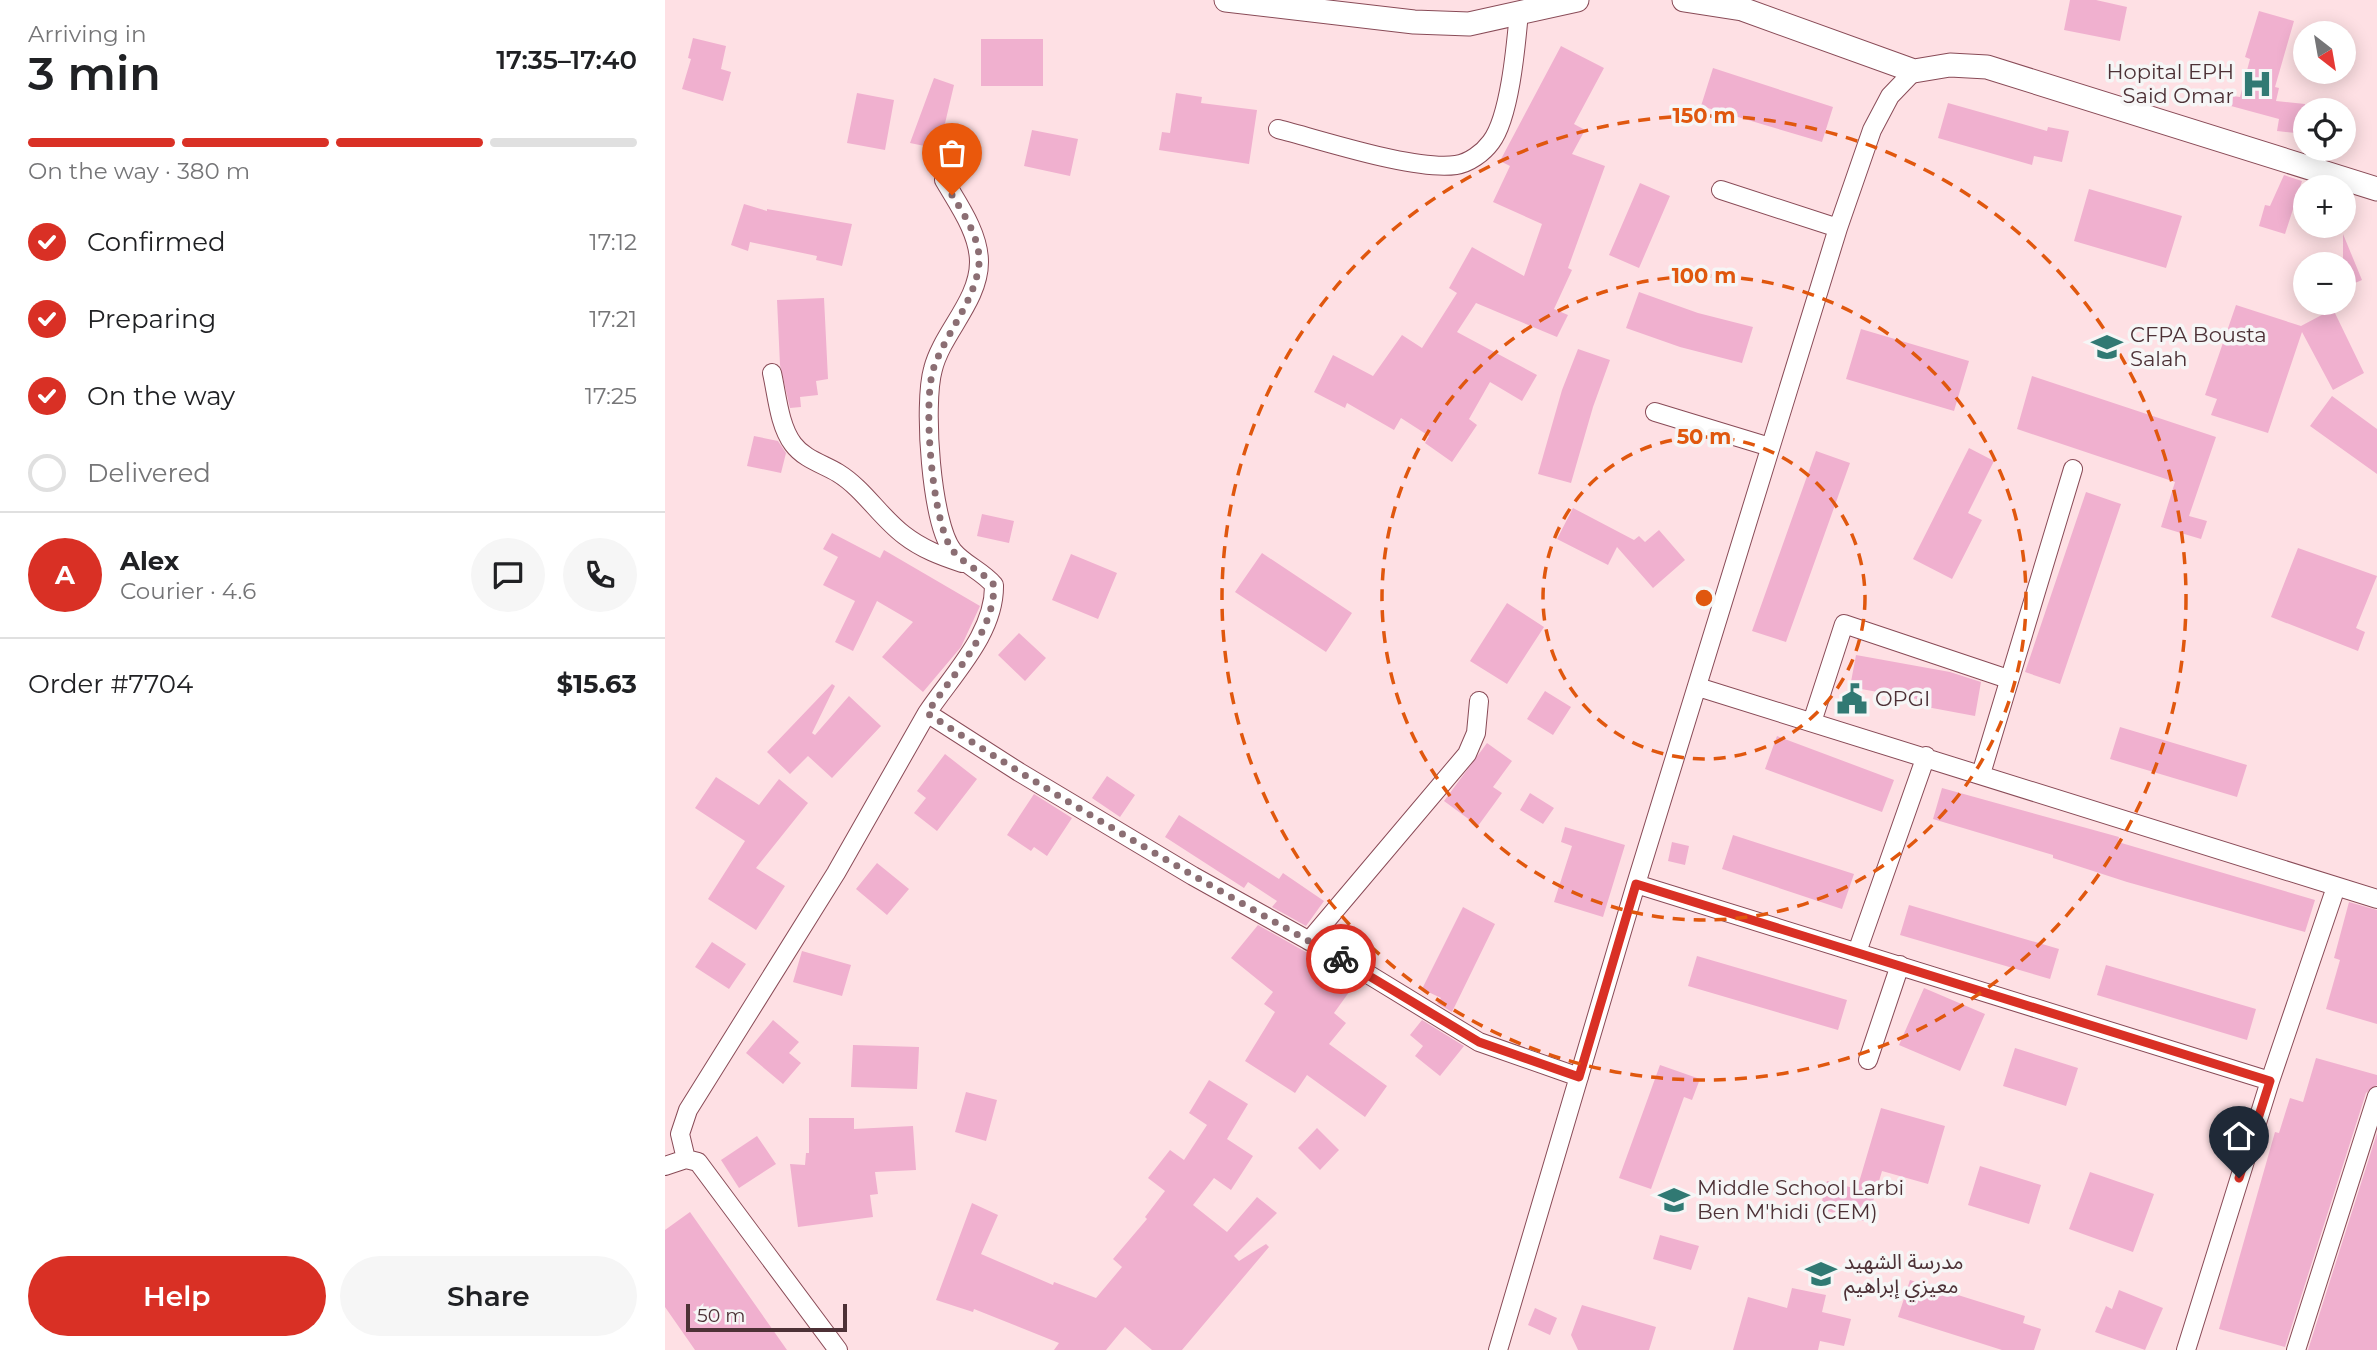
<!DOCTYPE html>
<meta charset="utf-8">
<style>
:root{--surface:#fff;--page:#f6f6f6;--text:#202124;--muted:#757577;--line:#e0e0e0;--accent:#d93025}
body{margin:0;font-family:Montserrat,"Noto Sans Arabic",sans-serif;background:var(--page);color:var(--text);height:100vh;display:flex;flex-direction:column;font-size:26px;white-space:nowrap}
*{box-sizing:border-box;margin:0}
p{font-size:23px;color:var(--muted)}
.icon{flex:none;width:38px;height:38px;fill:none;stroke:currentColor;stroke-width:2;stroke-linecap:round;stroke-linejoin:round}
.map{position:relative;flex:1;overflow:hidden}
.details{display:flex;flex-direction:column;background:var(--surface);width:665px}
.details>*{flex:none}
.needle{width:46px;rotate:149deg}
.fabs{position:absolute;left:1628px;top:21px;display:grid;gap:14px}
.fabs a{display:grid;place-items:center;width:63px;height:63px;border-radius:50%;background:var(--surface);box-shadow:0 4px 18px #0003;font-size:35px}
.scale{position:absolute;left:21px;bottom:18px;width:161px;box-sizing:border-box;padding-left:7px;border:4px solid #4d3136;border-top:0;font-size:19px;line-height:24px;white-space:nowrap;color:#4d3136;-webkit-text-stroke:5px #f6f6f6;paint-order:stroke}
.pin{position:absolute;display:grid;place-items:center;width:60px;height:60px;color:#fff;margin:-72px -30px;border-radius:50% 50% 50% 0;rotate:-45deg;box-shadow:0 0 7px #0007}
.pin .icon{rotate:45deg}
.courier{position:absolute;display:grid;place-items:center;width:70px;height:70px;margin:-35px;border:5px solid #d93025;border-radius:50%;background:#fff;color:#222;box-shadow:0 2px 9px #0007}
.summary em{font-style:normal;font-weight:600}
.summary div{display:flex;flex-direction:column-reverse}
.summary{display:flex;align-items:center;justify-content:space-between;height:119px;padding:0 28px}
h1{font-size:46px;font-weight:600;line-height:52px}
.bar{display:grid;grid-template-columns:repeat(4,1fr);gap:10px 7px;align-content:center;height:84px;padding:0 28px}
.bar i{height:9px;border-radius:5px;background:var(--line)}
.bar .selected{background:var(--accent)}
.bar p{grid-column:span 4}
.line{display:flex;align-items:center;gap:18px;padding:0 28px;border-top:2px solid var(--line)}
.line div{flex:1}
.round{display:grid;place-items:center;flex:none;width:74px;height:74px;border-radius:37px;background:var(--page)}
ol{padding:0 28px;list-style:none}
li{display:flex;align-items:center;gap:21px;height:77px}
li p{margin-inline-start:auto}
li .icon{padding:7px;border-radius:50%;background:var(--accent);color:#fff;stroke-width:4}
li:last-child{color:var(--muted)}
li i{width:38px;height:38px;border:4px solid var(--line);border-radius:50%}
.cta{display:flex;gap:14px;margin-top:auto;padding:14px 28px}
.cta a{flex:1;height:80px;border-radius:42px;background:var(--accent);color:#fff;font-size:28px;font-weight:600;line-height:80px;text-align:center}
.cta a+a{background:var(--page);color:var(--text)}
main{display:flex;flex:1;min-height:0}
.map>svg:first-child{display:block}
.building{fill:#f0b0cf}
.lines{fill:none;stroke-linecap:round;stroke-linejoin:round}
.minor-casing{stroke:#894b57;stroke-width:20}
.tertiary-casing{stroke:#894b57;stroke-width:25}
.minor{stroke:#fff;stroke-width:18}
.tertiary{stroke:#fff;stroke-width:23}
.done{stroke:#8b6e73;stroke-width:7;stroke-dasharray:0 12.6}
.route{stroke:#d93025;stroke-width:9}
.ring{fill:none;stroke:#e0570e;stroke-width:3.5;stroke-dasharray:12 9}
.labels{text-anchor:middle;stroke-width:7;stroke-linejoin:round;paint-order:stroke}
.poi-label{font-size:21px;fill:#4d3136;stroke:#f6f6f6;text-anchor:start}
.centre{fill:#e0570e;stroke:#f6f6f6;stroke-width:3.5}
.ring-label{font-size:21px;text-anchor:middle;font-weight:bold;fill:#e0570e;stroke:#f6f6f6;stroke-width:7;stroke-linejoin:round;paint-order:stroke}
</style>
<main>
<section class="details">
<div class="summary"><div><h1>3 min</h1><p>Arriving in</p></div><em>17:35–17:40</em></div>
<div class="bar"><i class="selected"></i><i class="selected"></i><i class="selected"></i><i></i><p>On the way · 380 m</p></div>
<ol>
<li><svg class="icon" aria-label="check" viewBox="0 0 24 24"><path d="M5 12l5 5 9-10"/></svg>Confirmed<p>17:12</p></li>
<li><svg class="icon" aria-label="check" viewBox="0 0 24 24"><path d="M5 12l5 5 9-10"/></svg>Preparing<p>17:21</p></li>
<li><svg class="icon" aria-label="check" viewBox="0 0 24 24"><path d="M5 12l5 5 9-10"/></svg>On the way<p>17:25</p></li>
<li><i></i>Delivered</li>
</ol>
<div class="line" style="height:126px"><b class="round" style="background:var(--accent);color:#fff">A</b><div><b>Alex</b><p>Courier · 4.6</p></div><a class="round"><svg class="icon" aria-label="chat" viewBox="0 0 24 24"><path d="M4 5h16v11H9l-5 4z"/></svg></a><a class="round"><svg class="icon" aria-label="phone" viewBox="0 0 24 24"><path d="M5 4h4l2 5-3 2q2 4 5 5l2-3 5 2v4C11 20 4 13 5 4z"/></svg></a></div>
<div class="line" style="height:91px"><div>Order #7704</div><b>$15.63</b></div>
<div class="cta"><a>Help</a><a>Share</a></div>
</section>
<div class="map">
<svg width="1712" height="1350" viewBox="0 0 1712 1350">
<rect width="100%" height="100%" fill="#fee0e4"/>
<path class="building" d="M1405,0H1431L1462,7L1455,41L1399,30Z
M1594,11L1629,21L1610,87L1614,88L1611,101L1640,104V134L1612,131L1614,119L1566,106L1568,96L1575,97L1585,59L1580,57Z
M28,38L61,46L56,69L66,72L58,101L17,89L26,59L23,58Z
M316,39H378V86H316Z
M896,46L939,68L909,124L920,130L907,154L940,166L903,268L907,270L889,309L903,315L892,337L811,303L792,332L872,375L857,401L825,382L804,419L812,425L787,462L760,443L764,436L736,418L729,430L682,403L680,408L649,392L668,355L708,376L737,335L757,348L792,293L784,288L807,247L859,276L877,224L828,202L845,166L835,161Z
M1048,68L1168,107L1157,142L1036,106Z
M269,78L289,85L274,149L245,143Z
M192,93L229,100L220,150L182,143Z
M511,93L537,97L536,103L592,110L584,164L494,150L497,132L505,133Z
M1283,103L1382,131L1383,127L1404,131L1397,162L1369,156L1367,165L1273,138Z
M367,130L413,139L405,176L359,166Z
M1619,175L1637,181L1620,234L1594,226L1600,205L1605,206Z
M975,183L1005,196L974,268L944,255Z
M1424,189L1517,216L1501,268L1409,241Z
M79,204L102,211V209L187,224L177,266L151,260L152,256L85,242L83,251L66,245Z
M1678,234L1697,280L1678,288Z
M974,292L1033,313L1088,327L1077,363L1015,347L961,328Z
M159,298L163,379L151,381L153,395L135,397L136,407L125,408L115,365L112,300Z
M1571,305L1636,326L1668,309L1699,373L1668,390L1637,332L1603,433L1546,415L1552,399L1540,395Z
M1196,329L1304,361L1289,411L1181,379Z
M913,349L945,360L928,407L906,483L873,474L897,390Z
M1367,376L1551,437L1524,516L1542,521L1536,539L1496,527L1510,482L1352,429Z
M1667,396L1712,429V474L1645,426Z
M89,436L113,441L121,453L116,473L82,466Z
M1304,448L1329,461L1303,513L1317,520L1287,579L1248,559Z
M1151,451L1185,463L1121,642L1087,631Z
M1421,492L1456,504L1395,684L1360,672Z
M908,508L969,540L974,536L980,542L994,530L1020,560L988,588L952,547L943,565L892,539Z
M317,514L349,521L344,543L312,536Z
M167,533L215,558L219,550L315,606L296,647L258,692L217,657L248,622L212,601L188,651L170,642L190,601L158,585L173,557L158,549Z
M1633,548L1712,576L1691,628L1700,632L1693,651L1606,617Z
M597,553L687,613L661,652L570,592Z
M406,554L452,573L433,619L387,600Z
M842,603L879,627L842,684L805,661Z
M354,633L381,658L360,681L333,655Z
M1191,655L1285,672L1316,682L1310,716L1251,705L1252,699L1185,687Z
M167,684L170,686L147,733L150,735L184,696L216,726L167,778L143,756L125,774L102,752Z
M880,691L906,707L888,735L862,719Z
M1455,727L1582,765L1572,797L1445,759Z
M1112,736L1229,780L1217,812L1100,769Z
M822,743L847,761L828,787L837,793L813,826L779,801Z
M280,754L312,779L272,831L249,813L261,798L252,791Z
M442,776L470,795L455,817L427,798Z
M51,777L94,805L114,779L143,803L91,868L120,886L91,930L43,899L80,841L30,808Z
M1277,788L1454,837L1453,842L1650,900L1640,932L1462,882L1388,858V855L1268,819Z
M865,793L889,808L878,824L855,810Z
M369,794L407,818L382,856L369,847L366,851L342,835Z
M514,815L614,879L618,873L659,901L641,926L607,907L612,901L583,882L579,888L500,837Z
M900,827L960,845L938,917L889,902L907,846L896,842Z
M1068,835L1189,874L1177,909L1057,869Z
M1007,842L1024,846L1020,865L1003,861Z
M212,863L244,889L222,915L191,889Z
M1684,902L1712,910V1024L1661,1009L1675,960L1669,958Z
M1244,905L1394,949L1385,979L1235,935Z
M798,907L830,924L787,1012L772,1003L776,998L757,989Z
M593,925L692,981L669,1013L681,1023L664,1044L722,1086L700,1117L642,1075L630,1093L580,1061L610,1012L599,1004L608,992L566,958Z
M47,942L81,964L64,989L30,967Z
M137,951L186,965L177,996L128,982Z
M1032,956L1182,1000L1173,1030L1023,986Z
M1441,965L1591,1009L1582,1040L1432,995Z
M1259,988L1320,1014L1295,1071L1234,1045Z
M108,1020L134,1042L124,1053L136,1063L118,1084L81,1053Z
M757,1020L799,1046L775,1076L750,1056L758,1046L745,1035Z
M188,1045L254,1047L252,1089L186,1087Z
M1350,1048L1413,1068L1401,1106L1338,1086Z
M1651,1058L1712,1075V1085L1701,1093L1620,1347L1554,1329L1610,1132L1614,1133L1625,1098L1638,1102Z
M995,1065L1035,1079L1027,1100L1019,1097L986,1189L954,1178Z
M544,1080L583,1104L562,1139L588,1156L566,1190L549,1178L528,1205L562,1232L592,1197L612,1213L569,1256L574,1261L601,1244L604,1247L517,1350H487L460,1327L441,1350H389L394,1343L309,1309L308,1312L271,1300L307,1203L333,1215L316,1254L388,1285L389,1282L431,1298L457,1267L448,1259L482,1219L480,1217L500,1191L483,1178L505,1150L519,1160L542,1125L524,1113Z
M301,1092L332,1100L321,1141L290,1132Z
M1216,1108L1280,1126L1263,1184L1217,1171L1202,1222L1155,1209L1162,1181L1192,1189Z
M144,1118H189V1129L248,1126L251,1170L210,1172L213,1194L205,1195L208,1217L133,1227L125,1164L140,1165L141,1153H144Z
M652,1128L674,1150L655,1170L633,1148Z
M1712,1133V1350H1643Z
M92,1136L111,1164L74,1188L56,1160Z
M1315,1166L1376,1185L1364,1224L1303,1205Z
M1425,1172L1489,1194L1468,1252L1404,1229Z
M25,1212L122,1350H30L0,1307V1230Z
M995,1235L1034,1246L1026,1270L988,1259Z
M1245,1280L1360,1316L1358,1323L1376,1329L1369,1350H1337L1233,1317Z
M1127,1288L1161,1295L1157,1312L1186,1319L1179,1346L1155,1341L1153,1350H1068L1083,1297L1122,1308Z
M1454,1290L1498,1308L1480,1350L1430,1332L1441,1306L1447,1309Z
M917,1305L991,1327L984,1350H913L906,1335Z
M870,1308L892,1318L885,1335L863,1325Z"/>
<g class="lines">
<g class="minor-casing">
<path id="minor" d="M613,129C657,140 749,171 791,165C804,163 818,153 826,142C845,117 851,45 854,12
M1056,190L1173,228
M107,373C112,395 114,425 128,444C139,459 158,464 173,473C199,489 215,517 239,535C257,549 276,556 297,563
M990,412L1105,447
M1033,687L1712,899
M262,713C288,674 330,633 329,585C317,571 300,565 288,551C266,524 258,404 268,369C277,333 314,301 314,262C314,233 293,204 279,180
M1147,722L1179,624L1343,679
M1316,774L1408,469
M971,884L1605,1081
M644,941L802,754L811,733L814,701
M1192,952L1261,756
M1203,1060L1235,965
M21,1159L15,1134L23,1110L171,873L262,713L354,772L528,876L693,968L814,1042L914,1077
M0,1166L21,1159L33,1162L173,1350
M833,1350L971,884L1173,228L1207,130L1225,96L1249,71
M1521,1350L1605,1081L1671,887
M1631,1350L1712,1096"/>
</g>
<g class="tertiary-casing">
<path id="tertiary" d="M561,0L749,22L804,24L912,0
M1019,0L1077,9L1249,71L1285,65L1322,67L1712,189"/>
</g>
<use href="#minor" class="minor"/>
<use href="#tertiary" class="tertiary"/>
</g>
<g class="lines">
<path class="done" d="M287,195C299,214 316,240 314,264C310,301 281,333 269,367C257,399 267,525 288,551C300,565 317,571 329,585C329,633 288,674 262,713C397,801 536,881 676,959"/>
<path class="route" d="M676,959L814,1042L914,1077L971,884L1605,1081L1574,1178"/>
</g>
<g class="ring">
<circle cx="1039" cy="598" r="161"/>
<circle cx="1039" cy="598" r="322"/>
<circle cx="1039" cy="598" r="482"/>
</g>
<defs>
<g id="hospital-bare" transform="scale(2.415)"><path d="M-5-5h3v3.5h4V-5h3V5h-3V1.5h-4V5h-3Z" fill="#317973" stroke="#f6f6f6" stroke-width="2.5" paint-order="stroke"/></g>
<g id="university-bare" transform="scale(2.415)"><path d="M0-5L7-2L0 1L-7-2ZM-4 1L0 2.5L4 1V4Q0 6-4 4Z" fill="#317973" stroke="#f6f6f6" stroke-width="2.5" paint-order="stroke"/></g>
<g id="civic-bare" transform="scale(2.415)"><path d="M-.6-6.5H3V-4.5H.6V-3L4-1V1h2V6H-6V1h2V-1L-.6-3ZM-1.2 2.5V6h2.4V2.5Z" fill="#317973" stroke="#f6f6f6" stroke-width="2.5" paint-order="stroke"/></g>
<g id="school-bare" transform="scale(2.415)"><path d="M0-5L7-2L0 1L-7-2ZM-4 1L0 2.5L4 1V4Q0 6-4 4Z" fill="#317973" stroke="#f6f6f6" stroke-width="2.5" paint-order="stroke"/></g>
</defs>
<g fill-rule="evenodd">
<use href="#hospital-bare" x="1592" y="84"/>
<use href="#university-bare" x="1442" y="347"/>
<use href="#civic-bare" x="1187" y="699"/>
<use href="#school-bare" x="1009" y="1200"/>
<use href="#school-bare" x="1156" y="1274"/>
</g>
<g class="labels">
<g class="poi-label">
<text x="1569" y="79" text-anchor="end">Hopital EPH<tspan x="1569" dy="24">Said Omar</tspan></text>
<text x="1465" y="342">CFPA Bousta<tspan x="1465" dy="24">Salah</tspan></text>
<text x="1210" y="706">OPGI</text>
<text x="1032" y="1195">Middle School Larbi<tspan x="1032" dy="24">Ben M'hidi (CEM)</tspan></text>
<text x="1179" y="1269">مدرسة الشهيد<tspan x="1179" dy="24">معيزي إبراهيم</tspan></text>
</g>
</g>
<circle cx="1039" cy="598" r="10" class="centre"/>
<g class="ring-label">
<text x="1039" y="123">150 m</text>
<text x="1039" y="283">100 m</text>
<text x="1039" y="444">50 m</text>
</g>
</svg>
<div class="fabs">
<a><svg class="needle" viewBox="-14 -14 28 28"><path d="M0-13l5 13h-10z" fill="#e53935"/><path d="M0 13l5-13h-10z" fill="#757577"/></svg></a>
<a><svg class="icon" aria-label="locate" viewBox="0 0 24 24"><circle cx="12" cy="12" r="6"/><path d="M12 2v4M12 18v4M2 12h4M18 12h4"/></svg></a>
<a>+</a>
<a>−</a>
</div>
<div class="scale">50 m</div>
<div class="pin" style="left:287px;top:195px;background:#ea580c"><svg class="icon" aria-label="bag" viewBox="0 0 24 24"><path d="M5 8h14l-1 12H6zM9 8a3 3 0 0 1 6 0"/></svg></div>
<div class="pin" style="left:1574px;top:1178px;background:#1f2937"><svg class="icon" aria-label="home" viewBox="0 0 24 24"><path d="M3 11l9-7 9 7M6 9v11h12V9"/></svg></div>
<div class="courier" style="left:676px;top:959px"><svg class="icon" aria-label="bike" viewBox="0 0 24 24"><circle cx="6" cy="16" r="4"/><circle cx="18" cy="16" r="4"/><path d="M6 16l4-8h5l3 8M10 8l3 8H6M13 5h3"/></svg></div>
</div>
</main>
